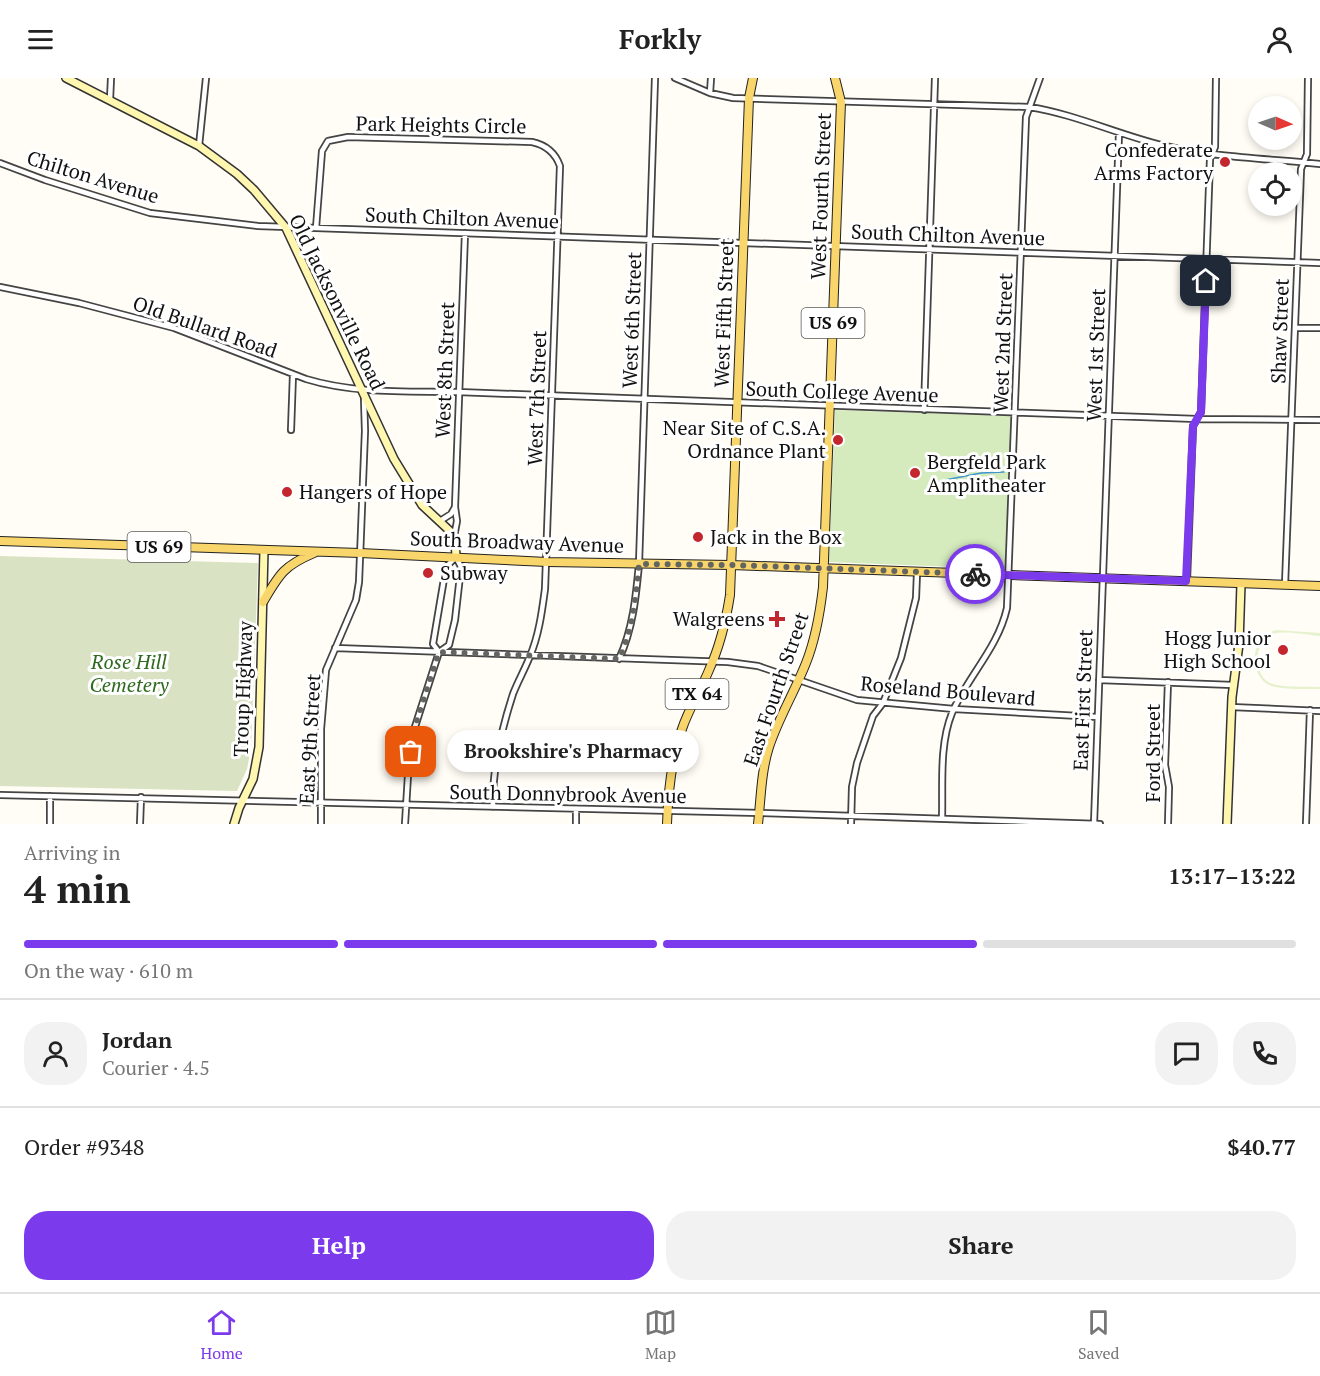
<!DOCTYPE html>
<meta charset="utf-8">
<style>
:root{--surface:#fff;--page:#f2f2f2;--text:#222;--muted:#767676;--line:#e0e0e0;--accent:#7c3aed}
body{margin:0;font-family:"PT Serif",serif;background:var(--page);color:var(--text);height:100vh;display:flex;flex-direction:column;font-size:22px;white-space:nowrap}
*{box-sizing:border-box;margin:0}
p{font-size:20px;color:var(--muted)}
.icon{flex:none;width:33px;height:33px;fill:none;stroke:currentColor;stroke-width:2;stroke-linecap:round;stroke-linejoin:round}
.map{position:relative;height:746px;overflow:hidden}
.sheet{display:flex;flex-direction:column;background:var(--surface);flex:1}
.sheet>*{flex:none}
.needle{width:39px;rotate:92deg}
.fabs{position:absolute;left:1248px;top:18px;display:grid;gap:12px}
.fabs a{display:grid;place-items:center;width:54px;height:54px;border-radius:50%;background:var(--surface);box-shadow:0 3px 9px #0003;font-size:30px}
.pin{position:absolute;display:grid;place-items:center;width:51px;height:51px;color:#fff;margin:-26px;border-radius:12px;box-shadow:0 3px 9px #0006}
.courier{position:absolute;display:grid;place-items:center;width:60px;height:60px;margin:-30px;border:4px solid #7c3aed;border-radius:50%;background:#fff;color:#222;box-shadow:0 2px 8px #0007}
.bubble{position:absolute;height:42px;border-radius:21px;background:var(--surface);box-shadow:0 3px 9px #0003;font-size:20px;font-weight:600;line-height:42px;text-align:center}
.summary em{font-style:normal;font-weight:600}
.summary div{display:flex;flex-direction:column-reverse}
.summary{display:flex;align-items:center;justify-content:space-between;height:102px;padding:0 24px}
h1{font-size:39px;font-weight:600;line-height:45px}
.bar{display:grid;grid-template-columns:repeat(4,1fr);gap:9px 6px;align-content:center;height:72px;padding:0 24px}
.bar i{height:8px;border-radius:4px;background:var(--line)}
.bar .active{background:var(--accent)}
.bar p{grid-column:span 4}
.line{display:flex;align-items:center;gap:15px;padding:0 24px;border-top:2px solid var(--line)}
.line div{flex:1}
.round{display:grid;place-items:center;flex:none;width:63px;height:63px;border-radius:24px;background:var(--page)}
.action{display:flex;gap:12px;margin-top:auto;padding:12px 24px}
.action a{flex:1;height:69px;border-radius:24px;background:var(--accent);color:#fff;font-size:24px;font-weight:600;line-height:69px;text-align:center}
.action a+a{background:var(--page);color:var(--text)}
header{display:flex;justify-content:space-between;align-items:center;height:78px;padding:0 24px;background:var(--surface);font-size:27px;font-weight:600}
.tab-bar{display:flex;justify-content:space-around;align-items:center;height:84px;border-top:2px solid var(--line);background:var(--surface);font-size:16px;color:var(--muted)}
.tab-bar a{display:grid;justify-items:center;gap:3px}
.tab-bar .active{color:var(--accent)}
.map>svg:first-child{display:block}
.green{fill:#d5ebbd}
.cemetery{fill:#d9e3c4}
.pitch{fill:#e6f2cf}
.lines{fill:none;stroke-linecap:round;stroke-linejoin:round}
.stream{stroke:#3f96cf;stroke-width:1.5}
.street-casing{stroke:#444;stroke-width:8}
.secondary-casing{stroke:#333;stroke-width:10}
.primary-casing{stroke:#222;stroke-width:10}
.street{stroke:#fff;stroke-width:4.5}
.secondary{stroke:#fff6b0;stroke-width:7}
.primary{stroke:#f9d66b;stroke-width:8}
.done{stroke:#646461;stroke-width:6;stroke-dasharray:0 10.8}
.route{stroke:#7c3aed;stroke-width:8}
.poi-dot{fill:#c4262e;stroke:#fff;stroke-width:2}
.labels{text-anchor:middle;stroke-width:6;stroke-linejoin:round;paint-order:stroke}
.shield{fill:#fff;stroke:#585858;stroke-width:1.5}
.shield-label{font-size:18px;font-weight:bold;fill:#111}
.street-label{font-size:20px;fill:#111;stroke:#fff}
.poi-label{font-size:20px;fill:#111;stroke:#fff;text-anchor:end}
.park-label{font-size:20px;font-style:italic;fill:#2f6b1f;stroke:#fff}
</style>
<header><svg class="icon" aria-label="menu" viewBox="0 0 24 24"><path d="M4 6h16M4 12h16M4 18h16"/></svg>Forkly<svg class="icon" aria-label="person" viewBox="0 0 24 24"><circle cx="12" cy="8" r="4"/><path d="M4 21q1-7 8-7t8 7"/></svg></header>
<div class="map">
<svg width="1320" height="746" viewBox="0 0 1320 746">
<rect width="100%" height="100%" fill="#fffdf5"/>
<path class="green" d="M835,332L1012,338L1005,491L829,484Z"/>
<path class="cemetery" d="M0,478L258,485L251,670L247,691L237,713L0,708Z"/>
<path class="pitch" d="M1276,552L1320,555V558C1308,557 1283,552 1273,556C1253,562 1252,600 1273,606C1287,610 1305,608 1320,609V611C1308,611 1277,612 1267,606C1247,592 1252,558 1276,552Z"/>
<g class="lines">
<path class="stream" d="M940,403L981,395L1004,394"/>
<g class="street-casing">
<path id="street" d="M675,0L710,15L733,20L1029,29C1075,36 1119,57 1165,68C1213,79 1271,81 1320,86
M710,15L711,0
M110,22L111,0
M199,68L206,0
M0,85L45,102L150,135L258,148L1320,185
M316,150L322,73L328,63L348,59L532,64C546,67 555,74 560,88L545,511C542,533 539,557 530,578C525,591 518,603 513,616C501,653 492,691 493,729
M0,209L79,225L174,250L306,301C355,316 407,313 458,314L1197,341L1320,342
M1296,250H1320
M924,332L935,0
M291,352L293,296
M440,443L451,436L455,429
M454,459L457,443L455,429L465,155
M1187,503L1193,348L1201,334L1210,81L1215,69L1216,0
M1285,507L1301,91L1307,76L1308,0
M335,570L728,584L758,588L857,622L954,631L1097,639
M619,581C633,551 636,518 639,486L655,0
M1099,602L1233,607
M1168,604L1165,687L1169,709L1168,746
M1231,629L1320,633
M0,717L760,735L1100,746
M942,740C943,707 939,667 952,635C968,598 998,570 1007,530L1026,39L1040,0
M50,746V718
M140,746L141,719
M321,746V651L326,592L356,522L359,504L365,353L364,321
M405,746L409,681L413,655L439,574L449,567L455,542L461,489L456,479L446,489L433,566L439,574
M576,746V732
M851,746L852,709L857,685L873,638L883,625L901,580L916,520L917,495
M1094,746L1119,55
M1306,746L1310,632"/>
</g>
<g class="secondary-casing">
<path id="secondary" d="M66,0L199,68L237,96L254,112L286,150L394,381L422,427L451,454L455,461L456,479
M234,746L239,730L253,701L259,669L264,472
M1227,746L1232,619L1239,566L1241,506"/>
</g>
<g class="primary-casing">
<path id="primary" d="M0,463L360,475L547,484L731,487L1320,508
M263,524C279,497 283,488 314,475
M667,746C668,714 671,682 682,651C689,630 701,612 709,592C720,568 726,543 730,517L749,20L753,0
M758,746C761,720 761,694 769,669C779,639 795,613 806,585C816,560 820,535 823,509L841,24L835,0"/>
</g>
<use href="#street" class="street"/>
<use href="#secondary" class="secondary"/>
<use href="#primary" class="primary"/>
</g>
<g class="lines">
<path class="done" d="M411,674L416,645L439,574L619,581C633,551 636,518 639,486L732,487L975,496"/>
<path class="route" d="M975,496L1186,503L1193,348L1201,334L1206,203"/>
</g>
<g class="poi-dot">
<circle cx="1225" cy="84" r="6"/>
<circle cx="838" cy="362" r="6"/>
<circle cx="915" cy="395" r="6"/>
<circle cx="287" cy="414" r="6"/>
<circle cx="698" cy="459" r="6"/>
<circle cx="428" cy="495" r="6"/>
<path d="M774 532h6v6h6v6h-6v6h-6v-6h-6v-6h6z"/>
<circle cx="1283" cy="572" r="6"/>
</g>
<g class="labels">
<g class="shield">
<rect x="801.5" y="230" width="63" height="30" rx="4.5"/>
<rect x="127.5" y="454" width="63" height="30" rx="4.5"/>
<rect x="665.5" y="601" width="63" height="30" rx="4.5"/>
</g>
<g class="shield-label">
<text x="833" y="251">US 69</text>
<text x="159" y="475">US 69</text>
<text x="697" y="622">TX 64</text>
</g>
<g class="street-label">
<text transform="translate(441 47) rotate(1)" y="7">Park Heights Circle</text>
<text transform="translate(93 99) rotate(17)" y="7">Chilton Avenue</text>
<text transform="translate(821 118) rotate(-88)" y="7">West Fourth Street</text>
<text transform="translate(462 140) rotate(2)" y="7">South Chilton Avenue</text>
<text transform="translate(948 157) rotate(2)" y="7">South Chilton Avenue</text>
<text transform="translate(337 224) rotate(64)" y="7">Old Jacksonville Road</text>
<text transform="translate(724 235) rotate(-88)" y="7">West Fifth Street</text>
<text transform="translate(632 242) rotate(-88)" y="7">West 6th Street</text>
<text transform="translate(205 249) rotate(19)" y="7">Old Bullard Road</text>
<text transform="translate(1280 253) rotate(-88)" y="7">Shaw Street</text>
<text transform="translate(1003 265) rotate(-88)" y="7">West 2nd Street</text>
<text transform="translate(1096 277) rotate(-88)" y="7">West 1st Street</text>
<text transform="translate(445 292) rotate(-88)" y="7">West 8th Street</text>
<text transform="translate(842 314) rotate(2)" y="7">South College Avenue</text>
<text transform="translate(537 320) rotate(-88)" y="7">West 7th Street</text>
<text transform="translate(517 464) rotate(2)" y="7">South Broadway Avenue</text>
<text transform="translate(243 611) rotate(-88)" y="7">Troup Highway</text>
<text transform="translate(776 611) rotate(-71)" y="7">East Fourth Street</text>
<text transform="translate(948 613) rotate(5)" y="7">Roseland Boulevard</text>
<text transform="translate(1083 622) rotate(-88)" y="7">East First Street</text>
<text transform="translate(310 661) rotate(-87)" y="7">East 9th Street</text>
<text transform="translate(1153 675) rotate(-90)" y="7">Ford Street</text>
<text transform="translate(568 716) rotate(1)" y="7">South Donnybrook Avenue</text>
</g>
<g class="poi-label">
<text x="1213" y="79">Confederate<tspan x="1213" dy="23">Arms Factory</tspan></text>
<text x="826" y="357">Near Site of C.S.A.<tspan x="826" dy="23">Ordnance Plant</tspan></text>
<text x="927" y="391" text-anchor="start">Bergfeld Park<tspan x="927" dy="23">Amplitheater</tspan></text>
<text x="299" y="421" text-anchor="start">Hangers of Hope</text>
<text x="710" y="466" text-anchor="start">Jack in the Box</text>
<text x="440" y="502" text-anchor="start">Subway</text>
<text x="765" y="548">Walgreens</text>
<text x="1271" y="567">Hogg Junior<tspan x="1271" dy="23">High School</tspan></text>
</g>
<g class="park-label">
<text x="129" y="591">Rose Hill<tspan x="129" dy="23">Cemetery</tspan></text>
</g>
</g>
</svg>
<div class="fabs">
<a><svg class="needle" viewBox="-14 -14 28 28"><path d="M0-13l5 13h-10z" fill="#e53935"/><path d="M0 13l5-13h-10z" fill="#767676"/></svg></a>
<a><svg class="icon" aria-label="locate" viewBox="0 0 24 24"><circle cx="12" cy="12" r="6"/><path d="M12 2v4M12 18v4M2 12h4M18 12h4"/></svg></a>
</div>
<div class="pin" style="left:411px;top:674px;background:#ea580c"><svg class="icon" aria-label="bag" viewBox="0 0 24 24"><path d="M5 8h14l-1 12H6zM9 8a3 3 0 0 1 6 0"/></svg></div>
<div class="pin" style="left:1206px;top:203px;background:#1f2937"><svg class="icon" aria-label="home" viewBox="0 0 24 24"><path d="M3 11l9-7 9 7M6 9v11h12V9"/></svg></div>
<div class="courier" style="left:975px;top:496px"><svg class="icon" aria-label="bike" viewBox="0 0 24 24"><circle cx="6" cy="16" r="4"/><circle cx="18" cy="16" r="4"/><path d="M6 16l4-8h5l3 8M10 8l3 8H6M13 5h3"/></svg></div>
<div class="bubble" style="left:447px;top:652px;width:252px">Brookshire's Pharmacy</div>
</div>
<section class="sheet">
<div class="summary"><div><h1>4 min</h1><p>Arriving in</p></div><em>13:17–13:22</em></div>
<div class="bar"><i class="active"></i><i class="active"></i><i class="active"></i><i></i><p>On the way · 610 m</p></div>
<div class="line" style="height:108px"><a class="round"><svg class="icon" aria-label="person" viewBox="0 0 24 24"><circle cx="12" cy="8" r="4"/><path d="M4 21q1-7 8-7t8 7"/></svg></a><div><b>Jordan</b><p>Courier · 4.5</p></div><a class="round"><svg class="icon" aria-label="chat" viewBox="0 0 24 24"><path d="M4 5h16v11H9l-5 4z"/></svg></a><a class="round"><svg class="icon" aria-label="phone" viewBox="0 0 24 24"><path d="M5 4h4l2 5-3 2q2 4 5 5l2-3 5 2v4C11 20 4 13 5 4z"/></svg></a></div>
<div class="line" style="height:78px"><div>Order #9348</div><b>$40.77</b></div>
<div class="action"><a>Help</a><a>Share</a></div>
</section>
<nav class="tab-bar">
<a class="active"><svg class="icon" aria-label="home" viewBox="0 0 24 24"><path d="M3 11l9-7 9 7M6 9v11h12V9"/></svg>Home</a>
<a><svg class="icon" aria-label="map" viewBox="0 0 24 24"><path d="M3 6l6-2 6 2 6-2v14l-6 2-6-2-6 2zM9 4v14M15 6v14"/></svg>Map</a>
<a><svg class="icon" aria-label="saved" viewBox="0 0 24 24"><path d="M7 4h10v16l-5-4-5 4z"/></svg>Saved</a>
</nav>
